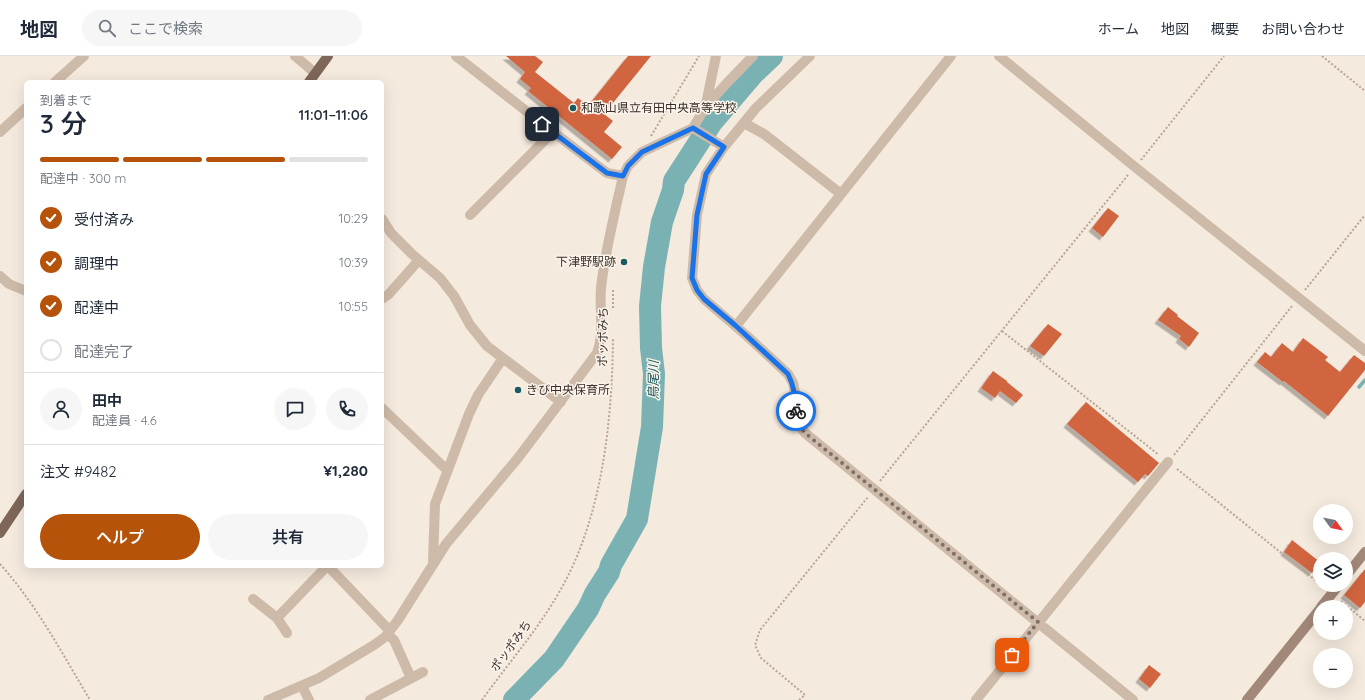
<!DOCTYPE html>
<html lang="ja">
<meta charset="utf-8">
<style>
:root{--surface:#fff;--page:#f6f6f7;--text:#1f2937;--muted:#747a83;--line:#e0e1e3;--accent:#b45309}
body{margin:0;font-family:Quicksand,"Noto Sans JP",sans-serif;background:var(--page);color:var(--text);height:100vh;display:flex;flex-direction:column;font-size:15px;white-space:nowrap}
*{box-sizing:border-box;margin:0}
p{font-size:13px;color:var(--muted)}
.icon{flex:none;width:22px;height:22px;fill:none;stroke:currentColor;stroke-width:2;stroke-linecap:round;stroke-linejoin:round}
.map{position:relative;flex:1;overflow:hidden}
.sheet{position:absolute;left:24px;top:24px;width:360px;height:488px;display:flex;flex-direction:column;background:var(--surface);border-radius:6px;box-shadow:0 4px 16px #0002}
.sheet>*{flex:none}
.needle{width:26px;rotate:123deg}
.tools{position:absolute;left:1313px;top:448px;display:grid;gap:8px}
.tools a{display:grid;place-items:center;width:40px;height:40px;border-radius:50%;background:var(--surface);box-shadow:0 4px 16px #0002;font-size:20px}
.pin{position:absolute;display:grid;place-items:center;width:34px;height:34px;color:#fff;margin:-17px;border-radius:8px;box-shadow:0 2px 6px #0006}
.courier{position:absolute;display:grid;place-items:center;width:40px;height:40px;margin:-20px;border:3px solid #1a73e8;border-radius:50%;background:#fff;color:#222;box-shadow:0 1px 5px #0007}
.head em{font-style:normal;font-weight:600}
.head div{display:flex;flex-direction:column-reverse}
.head{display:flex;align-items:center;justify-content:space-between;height:68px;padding:0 16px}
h1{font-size:26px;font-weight:600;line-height:30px}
.bar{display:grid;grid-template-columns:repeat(4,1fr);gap:6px 4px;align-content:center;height:48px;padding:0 16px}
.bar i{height:5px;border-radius:3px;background:var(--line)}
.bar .current{background:var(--accent)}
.bar p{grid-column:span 4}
.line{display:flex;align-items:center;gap:10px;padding:0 16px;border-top:1px solid var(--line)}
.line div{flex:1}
.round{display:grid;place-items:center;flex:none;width:42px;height:42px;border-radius:21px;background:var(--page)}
ol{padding:0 16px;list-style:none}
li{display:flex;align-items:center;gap:12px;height:44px}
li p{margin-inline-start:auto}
li .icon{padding:4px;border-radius:50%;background:var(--accent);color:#fff;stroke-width:4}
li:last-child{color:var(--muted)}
li i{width:22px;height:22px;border:2px solid var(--line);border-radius:50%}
.primary-button{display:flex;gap:8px;margin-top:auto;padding:8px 16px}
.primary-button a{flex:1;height:46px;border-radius:24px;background:var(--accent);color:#fff;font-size:16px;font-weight:600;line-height:46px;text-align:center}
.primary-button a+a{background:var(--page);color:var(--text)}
header{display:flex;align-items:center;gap:24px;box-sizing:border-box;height:56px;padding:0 20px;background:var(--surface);border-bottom:1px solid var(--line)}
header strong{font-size:19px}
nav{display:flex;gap:22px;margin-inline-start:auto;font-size:14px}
.search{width:280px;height:36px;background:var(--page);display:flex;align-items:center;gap:10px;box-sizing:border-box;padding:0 14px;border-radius:22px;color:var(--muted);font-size:15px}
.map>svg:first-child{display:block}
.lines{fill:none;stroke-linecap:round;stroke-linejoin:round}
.stream{stroke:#7ab2b4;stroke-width:3.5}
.river{stroke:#7ab2b4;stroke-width:22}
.building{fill:#d06541;filter:url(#shadow)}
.path{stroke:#baa492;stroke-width:2;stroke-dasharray:2 2;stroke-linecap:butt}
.street{stroke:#cebaa8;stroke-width:10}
.secondary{stroke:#a28879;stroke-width:10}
.primary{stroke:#7e6659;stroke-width:10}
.done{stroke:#7c7068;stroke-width:4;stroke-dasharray:0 7.2}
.route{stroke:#1a73e8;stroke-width:5}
.poi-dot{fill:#1a5b60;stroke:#fbf4eb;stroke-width:1.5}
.labels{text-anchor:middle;stroke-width:3;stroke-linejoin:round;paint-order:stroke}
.poi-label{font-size:12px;fill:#3b2f29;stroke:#fbf4eb;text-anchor:start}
.street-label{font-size:12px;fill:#3b2f29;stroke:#fbf4eb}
.water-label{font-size:13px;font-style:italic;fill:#1a5b60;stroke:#fbf4eb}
</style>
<header>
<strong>地図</strong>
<div class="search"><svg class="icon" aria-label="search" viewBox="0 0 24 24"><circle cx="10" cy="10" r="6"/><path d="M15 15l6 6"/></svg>ここで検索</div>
<nav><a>ホーム</a><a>地図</a><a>概要</a><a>お問い合わせ</a></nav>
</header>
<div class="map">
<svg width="1365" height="644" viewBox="0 0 1365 644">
<defs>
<filter id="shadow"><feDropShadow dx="-3.5" dy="3.5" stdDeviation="0" flood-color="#0004"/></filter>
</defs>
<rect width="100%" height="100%" fill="#f5eade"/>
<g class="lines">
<path class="stream" d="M1359,331L1365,324"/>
<path class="river" d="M514,644L554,603L588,553L595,538L609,516L611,509L637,463L652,371L654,318L651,292L650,250L654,211L662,166L673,134L674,125L712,66L753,18L772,0"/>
</g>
<path class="building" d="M506,0H535L543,6L535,16L574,47L578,42L588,50L628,0H651L604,58L613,65L604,76L622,91L612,103L528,35L531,32L520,23L525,16Z
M1108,152L1119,160L1103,181L1092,172Z
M1168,251L1178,259L1177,260L1199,277L1189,291L1179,283L1181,280L1158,264Z
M1048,268L1062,278L1044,300L1030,290Z
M1303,282L1328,301L1325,304L1340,316L1354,299L1365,307V314L1328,360L1284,325L1283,326L1257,306L1265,296L1271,301L1282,287L1293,296Z
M993,315L1007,325V326L1023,339L1016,347L1000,335L995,342L981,332Z
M1086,346L1159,407L1148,420L1145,418L1138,426L1067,368Z
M1292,484L1320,506L1312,517L1284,496Z
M1365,513V546L1360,552L1344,539Z
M1149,609L1161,618L1150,632L1139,623Z"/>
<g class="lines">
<path class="path" d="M1322,0L1365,35
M651,80L699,0
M1141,104L1224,0
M1305,234L1365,159
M613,252V234
M1002,275L1159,399
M1174,399L1292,250
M1177,413L1320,528
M880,425L1128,119
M0,508C36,548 62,597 90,644
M1341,545L1365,565
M482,644C507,609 535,577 557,540C602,465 612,368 613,282
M799,644L805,639L761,602L755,589L760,574L868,441"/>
<path class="street" d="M295,0L315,17
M456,0L553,76L607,117L623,120
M810,0L756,52L724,91L706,118L697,159L692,222L697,234L704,243L747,280L788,318L793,327L796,341V362L799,369L805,377L1133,644
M999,0L1135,111L1365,295
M55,26L84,0
M706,48L716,0
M744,67L764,78L841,138
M693,72L724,91
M0,76L26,52
M470,159L553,76
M382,163L391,177L413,199L440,222L454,240L470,269L487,290L561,346
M0,220L9,228L26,235
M382,243L389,238L419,204
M736,270L951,0
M382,352L447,414
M433,506L435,448L469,358L478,339L503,302
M328,510L390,575
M253,543L277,562L287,577
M277,562L327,510
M387,578L394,584L411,622
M302,630L309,644
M268,644L319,622L374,589L385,581L398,564L446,488L518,402L597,297C605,276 599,254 601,232C605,194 615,157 623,120L628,110L642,96L693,72L706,50L727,27L753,0
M370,644L423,616
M976,644L1168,406"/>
<path class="secondary" d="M1346,520L1365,496
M1321,551L1339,529
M1247,644L1320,553"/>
<path class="primary" d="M309,26L328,0
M0,477L26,438"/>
</g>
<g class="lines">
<path class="done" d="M796,355C796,364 799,369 805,377L1038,566L1012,599"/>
<path class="route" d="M542,68L607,117L623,120L628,110L642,96L693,72L724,91L706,118L697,159L692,222L697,234L704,243L736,270L788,318C794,330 796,341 796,355"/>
</g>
<g class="poi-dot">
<circle cx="573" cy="52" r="4"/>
<circle cx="624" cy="206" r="4"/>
<circle cx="518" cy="334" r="4"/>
</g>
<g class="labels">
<g class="poi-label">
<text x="581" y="56">和歌山県立有田中央高等学校</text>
<text x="616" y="210" text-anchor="end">下津野駅跡</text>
<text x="526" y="338">きび中央保育所</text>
</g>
<g class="street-label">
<text transform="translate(603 281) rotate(-89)" y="4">ポッポみち</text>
<text transform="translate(511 590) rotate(-54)" y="4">ポッポみち</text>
</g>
<g class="water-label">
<text transform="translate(653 324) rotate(-90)" y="5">鳥尾川</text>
</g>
</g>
</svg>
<div class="tools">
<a><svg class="needle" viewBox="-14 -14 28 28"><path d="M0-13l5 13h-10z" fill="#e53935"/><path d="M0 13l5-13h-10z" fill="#747a83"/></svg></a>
<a><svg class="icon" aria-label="layers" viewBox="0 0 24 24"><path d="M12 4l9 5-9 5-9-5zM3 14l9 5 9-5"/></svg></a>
<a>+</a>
<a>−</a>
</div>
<div class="pin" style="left:1012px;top:599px;background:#ea580c"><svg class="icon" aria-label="bag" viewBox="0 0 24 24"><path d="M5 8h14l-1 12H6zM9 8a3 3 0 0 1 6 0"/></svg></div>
<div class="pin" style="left:542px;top:68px;background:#1f2937"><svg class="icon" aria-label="home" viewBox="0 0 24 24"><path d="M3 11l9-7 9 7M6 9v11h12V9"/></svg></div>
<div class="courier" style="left:796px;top:355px"><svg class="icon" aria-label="bike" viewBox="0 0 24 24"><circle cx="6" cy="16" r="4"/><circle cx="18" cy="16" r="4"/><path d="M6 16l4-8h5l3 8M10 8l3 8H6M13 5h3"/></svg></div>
<section class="sheet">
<div class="head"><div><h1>3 分</h1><p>到着まで</p></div><em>11:01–11:06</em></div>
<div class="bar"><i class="current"></i><i class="current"></i><i class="current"></i><i></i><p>配達中 · 300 m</p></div>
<ol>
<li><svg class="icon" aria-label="check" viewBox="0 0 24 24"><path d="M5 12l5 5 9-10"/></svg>受付済み<p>10:29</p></li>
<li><svg class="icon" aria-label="check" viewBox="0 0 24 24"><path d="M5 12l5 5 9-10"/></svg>調理中<p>10:39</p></li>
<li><svg class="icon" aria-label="check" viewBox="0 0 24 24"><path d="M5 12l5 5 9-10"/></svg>配達中<p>10:55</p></li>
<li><i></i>配達完了</li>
</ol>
<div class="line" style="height:72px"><a class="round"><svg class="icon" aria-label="person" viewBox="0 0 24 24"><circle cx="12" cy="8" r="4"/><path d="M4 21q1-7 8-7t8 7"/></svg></a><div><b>田中</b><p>配達員 · 4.6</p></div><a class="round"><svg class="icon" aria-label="chat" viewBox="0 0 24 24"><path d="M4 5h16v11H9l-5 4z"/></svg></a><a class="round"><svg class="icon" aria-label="phone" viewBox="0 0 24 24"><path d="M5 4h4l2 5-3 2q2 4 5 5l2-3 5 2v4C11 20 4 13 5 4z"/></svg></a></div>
<div class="line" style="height:52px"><div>注文 #9482</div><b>¥1,280</b></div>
<div class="primary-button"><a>ヘルプ</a><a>共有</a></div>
</section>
</div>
